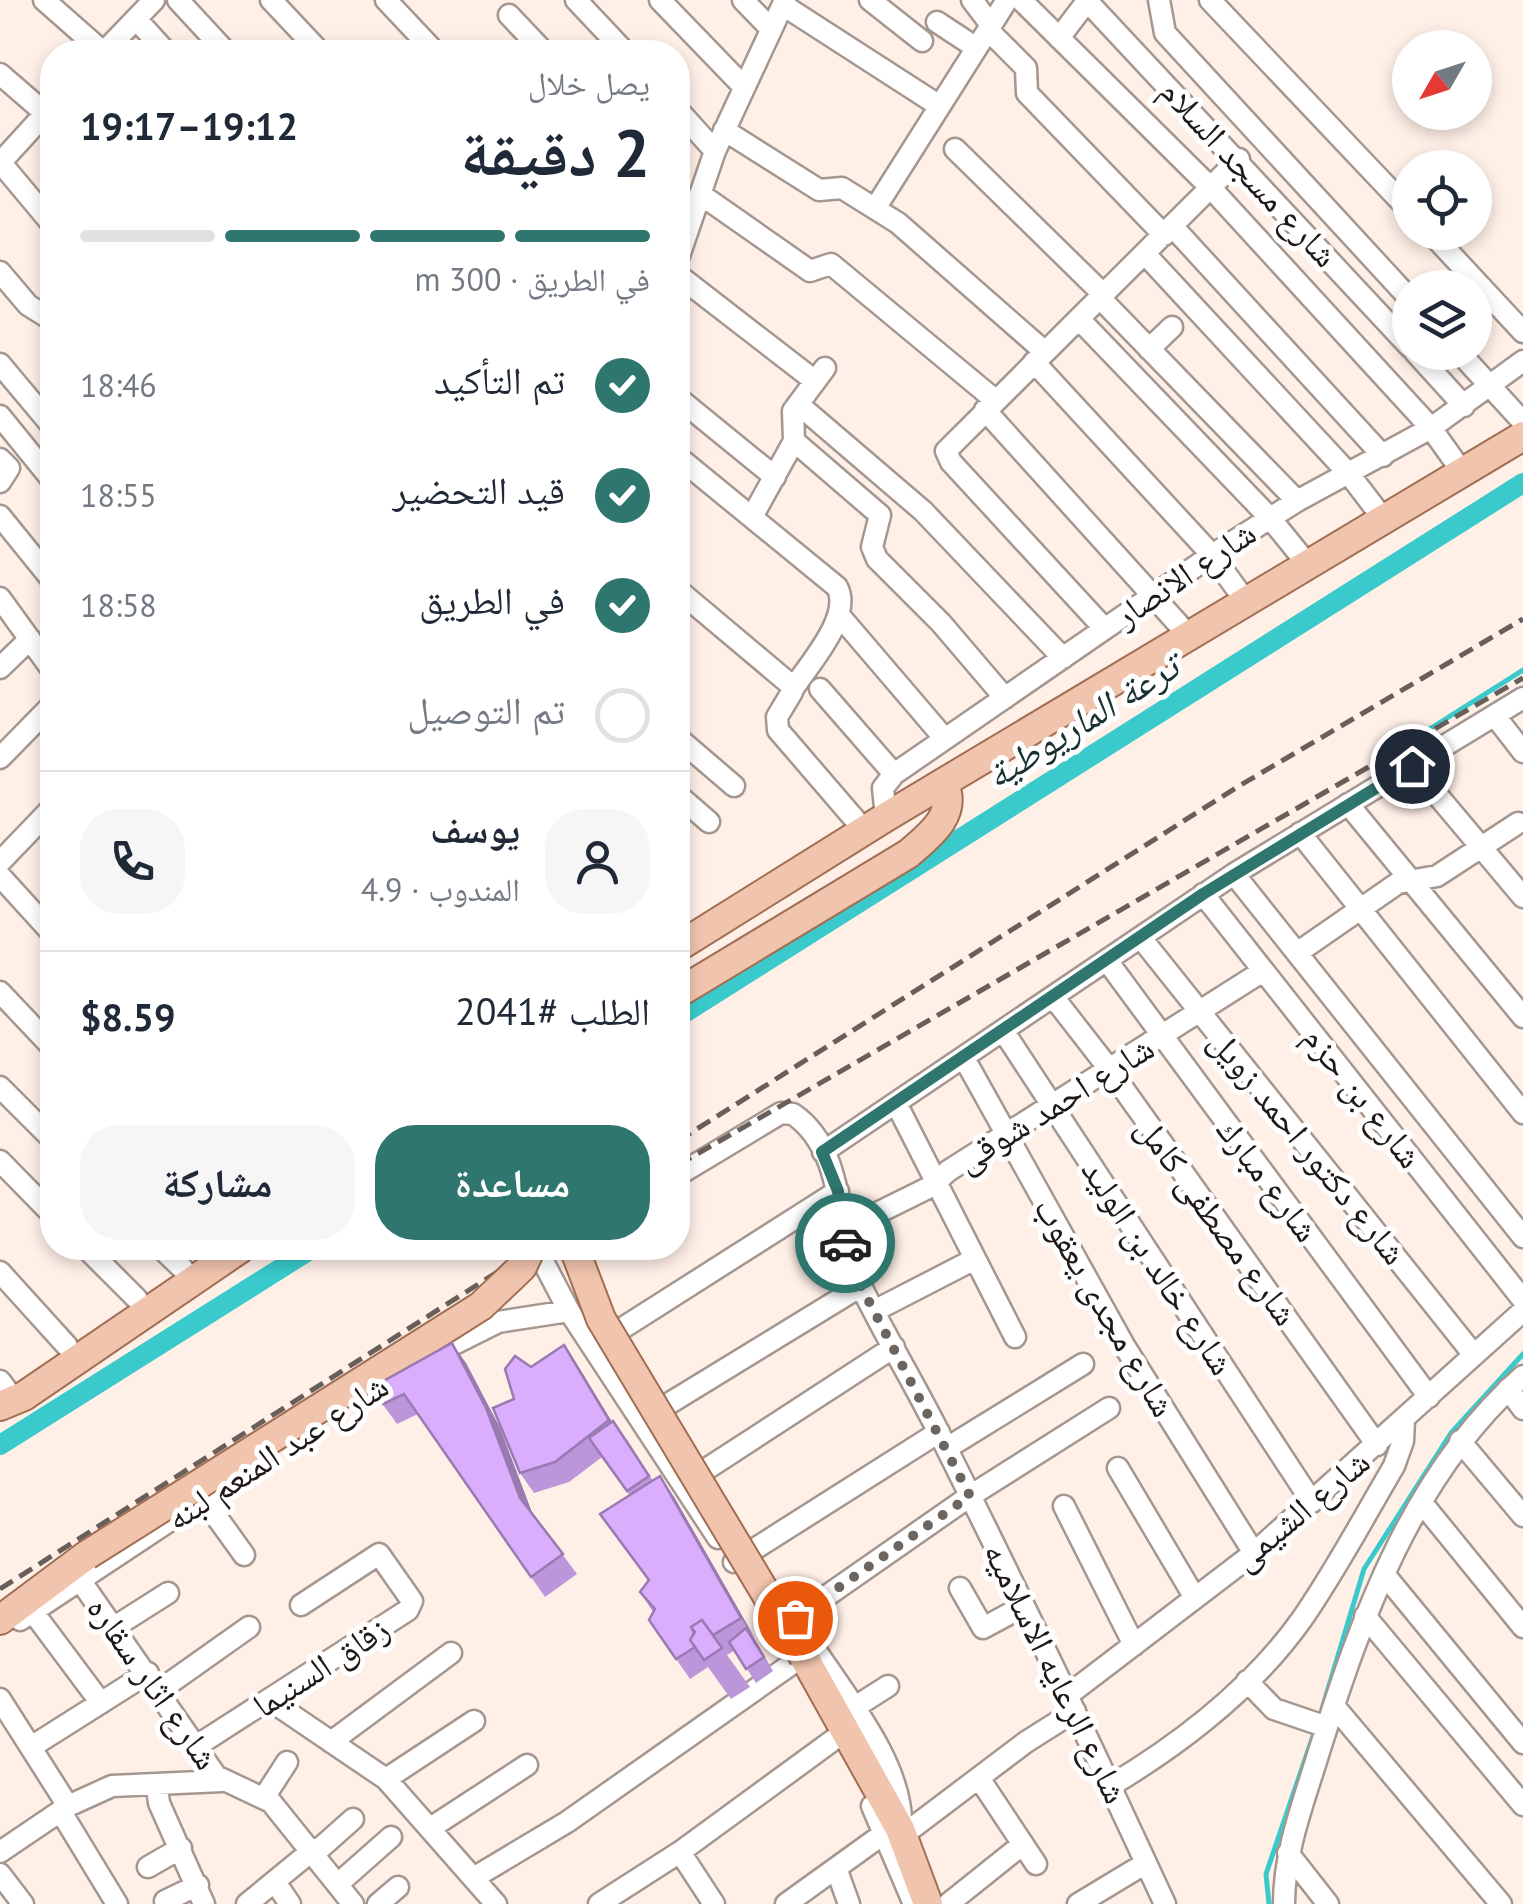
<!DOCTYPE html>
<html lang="ar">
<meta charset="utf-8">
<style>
:root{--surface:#fff;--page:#f6f6f7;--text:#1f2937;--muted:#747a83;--line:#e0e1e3;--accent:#2f766f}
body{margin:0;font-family:"PT Sans","Noto Naskh Arabic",sans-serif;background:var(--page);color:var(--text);direction:rtl;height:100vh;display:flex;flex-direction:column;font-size:38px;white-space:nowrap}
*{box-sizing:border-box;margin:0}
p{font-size:32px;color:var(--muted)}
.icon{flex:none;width:55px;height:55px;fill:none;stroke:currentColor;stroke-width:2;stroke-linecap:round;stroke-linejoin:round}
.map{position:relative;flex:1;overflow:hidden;direction:ltr}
.side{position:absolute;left:40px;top:40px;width:650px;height:1220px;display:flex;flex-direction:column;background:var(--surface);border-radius:40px;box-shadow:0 5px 15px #0003;direction:rtl}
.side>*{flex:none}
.needle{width:65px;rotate:231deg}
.fabs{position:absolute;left:1392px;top:30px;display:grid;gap:20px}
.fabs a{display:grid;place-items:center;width:100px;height:100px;border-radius:50%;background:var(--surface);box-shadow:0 5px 15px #0003;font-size:50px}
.pin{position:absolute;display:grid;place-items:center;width:85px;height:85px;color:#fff;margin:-42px;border:5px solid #fff;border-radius:50%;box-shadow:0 2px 10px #0007}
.courier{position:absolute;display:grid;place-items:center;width:100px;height:100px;margin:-50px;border:8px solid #2f766f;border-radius:50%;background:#fff;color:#222;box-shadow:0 2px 12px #0007}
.overview em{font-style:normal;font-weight:700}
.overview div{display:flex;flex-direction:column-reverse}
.overview{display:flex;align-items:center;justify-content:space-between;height:170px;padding:0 40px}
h1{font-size:65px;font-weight:700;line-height:75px}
.bar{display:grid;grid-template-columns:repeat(4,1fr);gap:15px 10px;align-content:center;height:120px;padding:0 40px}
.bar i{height:12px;border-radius:8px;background:var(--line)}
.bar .current{background:var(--accent)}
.bar p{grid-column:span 4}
.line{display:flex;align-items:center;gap:25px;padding:0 40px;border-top:2px solid var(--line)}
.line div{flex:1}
.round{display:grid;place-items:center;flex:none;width:105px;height:105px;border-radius:40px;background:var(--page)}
ol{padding:0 40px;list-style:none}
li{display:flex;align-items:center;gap:30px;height:110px}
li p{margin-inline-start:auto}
li .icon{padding:10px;border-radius:50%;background:var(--accent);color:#fff;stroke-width:4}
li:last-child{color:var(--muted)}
li i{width:55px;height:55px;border:5px solid var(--line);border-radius:50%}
.action{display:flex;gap:20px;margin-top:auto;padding:20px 40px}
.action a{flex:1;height:115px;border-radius:40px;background:var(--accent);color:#fff;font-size:40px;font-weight:700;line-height:115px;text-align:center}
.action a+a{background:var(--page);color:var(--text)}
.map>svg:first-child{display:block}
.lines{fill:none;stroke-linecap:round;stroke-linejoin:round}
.stream{stroke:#3acacc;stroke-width:5}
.canal{stroke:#3acacc;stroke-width:20}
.minor-casing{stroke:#a5978f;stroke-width:25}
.major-casing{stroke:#a16e54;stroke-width:32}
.minor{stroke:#fff;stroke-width:20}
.major{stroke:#f1c4ad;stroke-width:28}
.rail{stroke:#685f5b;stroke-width:5;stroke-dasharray:15 8;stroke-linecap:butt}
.major-bridge-casing{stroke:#a16e54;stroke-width:32;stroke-linecap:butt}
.major-bridge{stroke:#f1c4ad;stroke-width:28}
.wall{fill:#bb96da}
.shaded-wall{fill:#997ab1}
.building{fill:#daaefd;stroke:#997ab1;stroke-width:2.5}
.done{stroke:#6c645f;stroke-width:10;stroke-dasharray:0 18}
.route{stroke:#2f766f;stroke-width:12}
.labels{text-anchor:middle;stroke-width:10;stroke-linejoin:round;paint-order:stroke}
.street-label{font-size:35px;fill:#1e1916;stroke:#fff}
.water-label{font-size:38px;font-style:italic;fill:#193131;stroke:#fff}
</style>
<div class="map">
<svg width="1523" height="1904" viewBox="0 0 1523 1904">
<rect width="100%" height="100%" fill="#feefe7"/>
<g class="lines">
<path class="stream" d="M1379,761L1523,670
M1322,1709L1364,1569L1451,1433L1523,1354
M1269,1904L1266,1874L1313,1736"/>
<path class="canal" d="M678,1017L1523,483
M0,1445L313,1248"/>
<g class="minor-casing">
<path id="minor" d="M44,0L103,52
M178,0L226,52
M271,0L320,52
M386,0L435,52
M576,0L625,52
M660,0L744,87
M743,0L771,29
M870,0L922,41
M972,0L991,25
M1021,0L1210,187L1431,428L1463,473
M1159,0L1165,33L1410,299
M1210,0L1410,211
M1087,1L1410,347
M783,5L938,105
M509,15L544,52
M136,19L166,52
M937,22L975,47
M988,30L1026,68L1027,93L1164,235
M1059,38L1088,0
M104,52L154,0
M0,74L45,113
M678,110L715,151
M724,130L819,190L842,188L898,223L1045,352
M955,149L1104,295
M0,163L52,106
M1,163L52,224
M700,194L810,271L831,264L995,400
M876,207L1007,0
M1173,227L1383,456
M1430,232L1523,332
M1146,255L1349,474L1385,521
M678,259L715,151L785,0
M0,272L28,305L52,320
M678,275L815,381
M1100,298L1297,501
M1079,319L1270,518L1309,566
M1149,349L1172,327
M1415,352L1464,406
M1459,352L1523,422
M1034,362L1212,555L1247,603
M0,364L52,426
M678,398L775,477
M798,404L923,511L1063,658
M985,410L1190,637
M0,416L52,480
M794,441L880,515L872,547L877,559L941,623L1005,698
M678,457L837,587C853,616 809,664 793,689
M0,459L9,468L0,482
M0,516L52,580
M752,517L794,441L793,411L825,368
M678,590L791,685L792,692L777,717L778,730L864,830
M0,598L52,670
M839,615L945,739
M1104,628L951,462L946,451L1239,159
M0,668L30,639
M820,689L894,774
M1495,716L1523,752
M678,738L734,786
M0,758L52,705
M1412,765L1523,897
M678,795L709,822
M1348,804L1523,1017
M886,817L883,788L894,774L1212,555L1297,501L1431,428L1523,361
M1300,833L1523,1113
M0,862L52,808
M1234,874L1523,1237
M0,876L52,933
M1203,894L1523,1300
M1141,938L1474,1355
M1297,953L1398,883L1437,876L1518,823
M1108,962L1429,1397
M0,992L52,1047
M1054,998L1110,1070L1377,1445
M1004,1032L1312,1502
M964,1058L1125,1347L1254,1553
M0,1087L52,1139
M896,1103L1015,1337
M823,1152L1234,874L1523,698
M0,1161L52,1214
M678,1175L781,1113L793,1114C848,1152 835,1233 861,1286C885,1336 914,1383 939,1433C1017,1589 1092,1746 1165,1904
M843,1230L932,1186L948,1171L1263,971
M86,1248L137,1299
M161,1248L183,1269
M536,1248L569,1311L718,1538
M0,1272L67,1346
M874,1311L975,1259
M618,1331L838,1191
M432,1355L498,1322L569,1311
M0,1381L6,1389
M1508,1389L1523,1409
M665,1406L861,1286
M1460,1441L1523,1516
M947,1448L1083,1364
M1118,1468L1195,1598
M705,1470L894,1347
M203,1498L244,1555
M1422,1503L1523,1627
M1064,1506L1134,1645
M734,1562L939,1432
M1384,1574L1523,1743
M80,1580L216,1776L271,1802L353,1904
M960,1588L983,1628L1024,1606
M33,1612L101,1703
M1365,1616L1523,1805
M795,1618L970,1496L1109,1408
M20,1620L237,1476
M116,1626L168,1593
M807,1637C841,1691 904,1763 901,1827
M1247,1681L1274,1709L1327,1727
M160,1690L249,1627
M1068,1695L1254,1553L1523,1311
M0,1699L68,1806
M271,1701L386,1779L496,1904
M1334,1706L1501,1904
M852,1709L888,1686
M331,1742L451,1653
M198,1745L408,1610L412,1601L379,1554L301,1605
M31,1747L148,1673
M979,1778L1036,1864
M386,1779L474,1721
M1110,1786C1182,1743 1253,1688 1302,1619C1336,1570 1364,1517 1394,1466L1403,1441L1404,1420
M157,1787L159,1803L204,1904
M265,1796L287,1762
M872,1806L914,1904
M61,1812L117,1904
M432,1827L527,1765
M903,1835L1026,1742L1075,1711
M0,1852L68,1806L112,1786L222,1781
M316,1852L353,1819
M680,1852L714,1904
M1288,1853L1328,1904
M148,1867L181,1848
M836,1868L849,1904
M0,1874L23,1904
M475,1877L567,1822L793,1663
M275,1882L290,1904
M339,1883L391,1837
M165,1901L198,1885
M247,1904L314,1849
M378,1904L398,1887
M599,1904L680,1852L836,1738
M786,1904L886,1832
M948,1904L1023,1844
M1078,1904L1146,1863
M1284,1904C1284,1852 1303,1804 1318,1755C1361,1618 1412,1474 1523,1376"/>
</g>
<g class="major-casing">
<path id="major" d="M678,947L886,817L1523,436
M678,993L908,854C929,836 958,815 944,784
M0,1406L24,1396L241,1248
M0,1620L87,1555
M804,1657L900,1829L928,1904"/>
</g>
<use href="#minor" class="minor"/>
<use href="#major" class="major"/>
<path class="rail" d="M678,1141L1239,786L1523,619
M678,1165L1523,678
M0,1589L535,1248"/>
<g class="major-bridge-casing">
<path id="major-bridge" d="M574,1248L601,1319L804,1657
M87,1555L481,1306L522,1267L531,1248"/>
</g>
<use href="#major-bridge" class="major-bridge"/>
</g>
<path class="wall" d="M564,1345L612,1422L628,1441L653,1481L674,1497L773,1671L756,1683L735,1650L727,1655L750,1687L731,1699L708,1667L690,1679L649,1620L653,1612L640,1592L648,1580L630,1496L602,1457L569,1482L534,1493L520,1473L514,1399Z
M466,1363L500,1428L533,1515L577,1574L545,1597L418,1414L397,1424L371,1388Z"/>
<path class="shaded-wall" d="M452,1343L466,1363L500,1428L534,1518L520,1498Z
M564,1345L578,1366L623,1440L609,1420Z
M660,1476L674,1497L755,1638L741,1618Z"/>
<path class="building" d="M452,1343L486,1408L520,1498L563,1554L531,1577L404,1394L383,1404L371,1388Z
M564,1345L609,1420L555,1462L520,1473L493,1408L514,1399L505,1369L515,1356L531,1367Z
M613,1421L649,1476L627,1491L589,1438Z
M660,1476L741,1618L713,1635L702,1620L691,1627L694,1633L690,1640L695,1647L676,1659L649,1620L655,1609L640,1592L649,1580L600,1514Z
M702,1620L722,1648L704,1660L690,1640L695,1632L691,1627Z
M746,1628L764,1657L746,1669L729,1642Z"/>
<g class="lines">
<path class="done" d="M795,1618L970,1496L861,1286L845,1243"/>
<path class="route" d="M845,1243L838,1191L822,1152L1203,894L1412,766"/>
</g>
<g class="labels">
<g class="street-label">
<text transform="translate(1249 173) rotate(47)" y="12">شارع مسجد السلام</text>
<text transform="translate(1185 574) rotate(-34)" y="12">شارع الانصار</text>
<text transform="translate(1363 1097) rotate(52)" y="12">شارع بن حزم</text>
<text transform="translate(1055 1104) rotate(-32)" y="12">شارع احمد شوقى</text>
<text transform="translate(1308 1147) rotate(51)" y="12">شارع دكتور احمد زويل</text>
<text transform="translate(1268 1180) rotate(53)" y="12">شارع مبارك</text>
<text transform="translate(1217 1221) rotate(54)" y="12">شارع مصطفى كامل</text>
<text transform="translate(1158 1267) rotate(57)" y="12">شارع خالد بن الوليد</text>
<text transform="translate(1105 1307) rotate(60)" y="12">شارع مجدى يعقوب</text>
<text transform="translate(277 1452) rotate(-33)" y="12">شارع عبد المنعم لبنه</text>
<text transform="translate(1301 1510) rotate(-40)" y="12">شارع الشيمى</text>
<text transform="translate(321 1667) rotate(-33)" y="12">زقاق السنيما</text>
<text transform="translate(1056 1673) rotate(64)" y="12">شارع الرعايه الاسلاميه</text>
<text transform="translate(153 1683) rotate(55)" y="12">شارع اثار سقاره</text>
</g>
<g class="water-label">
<text transform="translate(1082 721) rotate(-32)" y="13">ترعة الماريوطية</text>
</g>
</g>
</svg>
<div class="fabs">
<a><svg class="needle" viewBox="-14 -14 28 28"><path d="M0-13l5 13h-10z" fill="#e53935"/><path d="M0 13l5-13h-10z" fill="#747a83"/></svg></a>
<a><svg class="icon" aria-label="locate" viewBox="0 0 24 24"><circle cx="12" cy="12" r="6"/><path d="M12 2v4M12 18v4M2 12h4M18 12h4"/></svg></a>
<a><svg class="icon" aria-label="layers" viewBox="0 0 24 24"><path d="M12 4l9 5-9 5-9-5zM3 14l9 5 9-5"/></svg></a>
</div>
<div class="pin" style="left:795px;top:1618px;background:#ea580c"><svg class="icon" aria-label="bag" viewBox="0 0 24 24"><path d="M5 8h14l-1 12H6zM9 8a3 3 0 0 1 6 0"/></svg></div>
<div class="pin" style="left:1412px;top:766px;background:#1f2937"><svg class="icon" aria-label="home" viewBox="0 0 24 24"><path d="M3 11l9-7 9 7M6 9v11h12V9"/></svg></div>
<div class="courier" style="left:845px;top:1243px"><svg class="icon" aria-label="car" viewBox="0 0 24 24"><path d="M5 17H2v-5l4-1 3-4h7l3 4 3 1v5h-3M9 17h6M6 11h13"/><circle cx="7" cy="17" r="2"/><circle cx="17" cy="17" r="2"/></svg></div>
<section class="side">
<div class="overview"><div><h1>2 دقيقة</h1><p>يصل خلال</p></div><em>19:12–19:17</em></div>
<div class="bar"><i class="current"></i><i class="current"></i><i class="current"></i><i></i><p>في الطريق · 300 m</p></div>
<ol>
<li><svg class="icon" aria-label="check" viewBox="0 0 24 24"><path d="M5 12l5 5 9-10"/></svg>تم التأكيد<p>18:46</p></li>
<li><svg class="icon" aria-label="check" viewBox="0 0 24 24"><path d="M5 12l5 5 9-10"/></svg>قيد التحضير<p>18:55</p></li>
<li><svg class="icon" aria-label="check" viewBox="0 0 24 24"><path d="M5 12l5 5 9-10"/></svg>في الطريق<p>18:58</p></li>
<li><i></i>تم التوصيل</li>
</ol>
<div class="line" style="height:180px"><a class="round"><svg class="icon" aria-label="person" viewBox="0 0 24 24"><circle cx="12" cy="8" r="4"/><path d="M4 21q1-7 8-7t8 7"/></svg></a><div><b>يوسف</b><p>المندوب · 4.9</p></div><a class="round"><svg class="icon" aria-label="phone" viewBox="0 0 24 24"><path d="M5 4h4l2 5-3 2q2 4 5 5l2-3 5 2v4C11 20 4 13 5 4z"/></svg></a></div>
<div class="line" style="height:130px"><div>الطلب #2041</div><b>$8.59</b></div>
<div class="action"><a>مساعدة</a><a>مشاركة</a></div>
</section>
</div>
